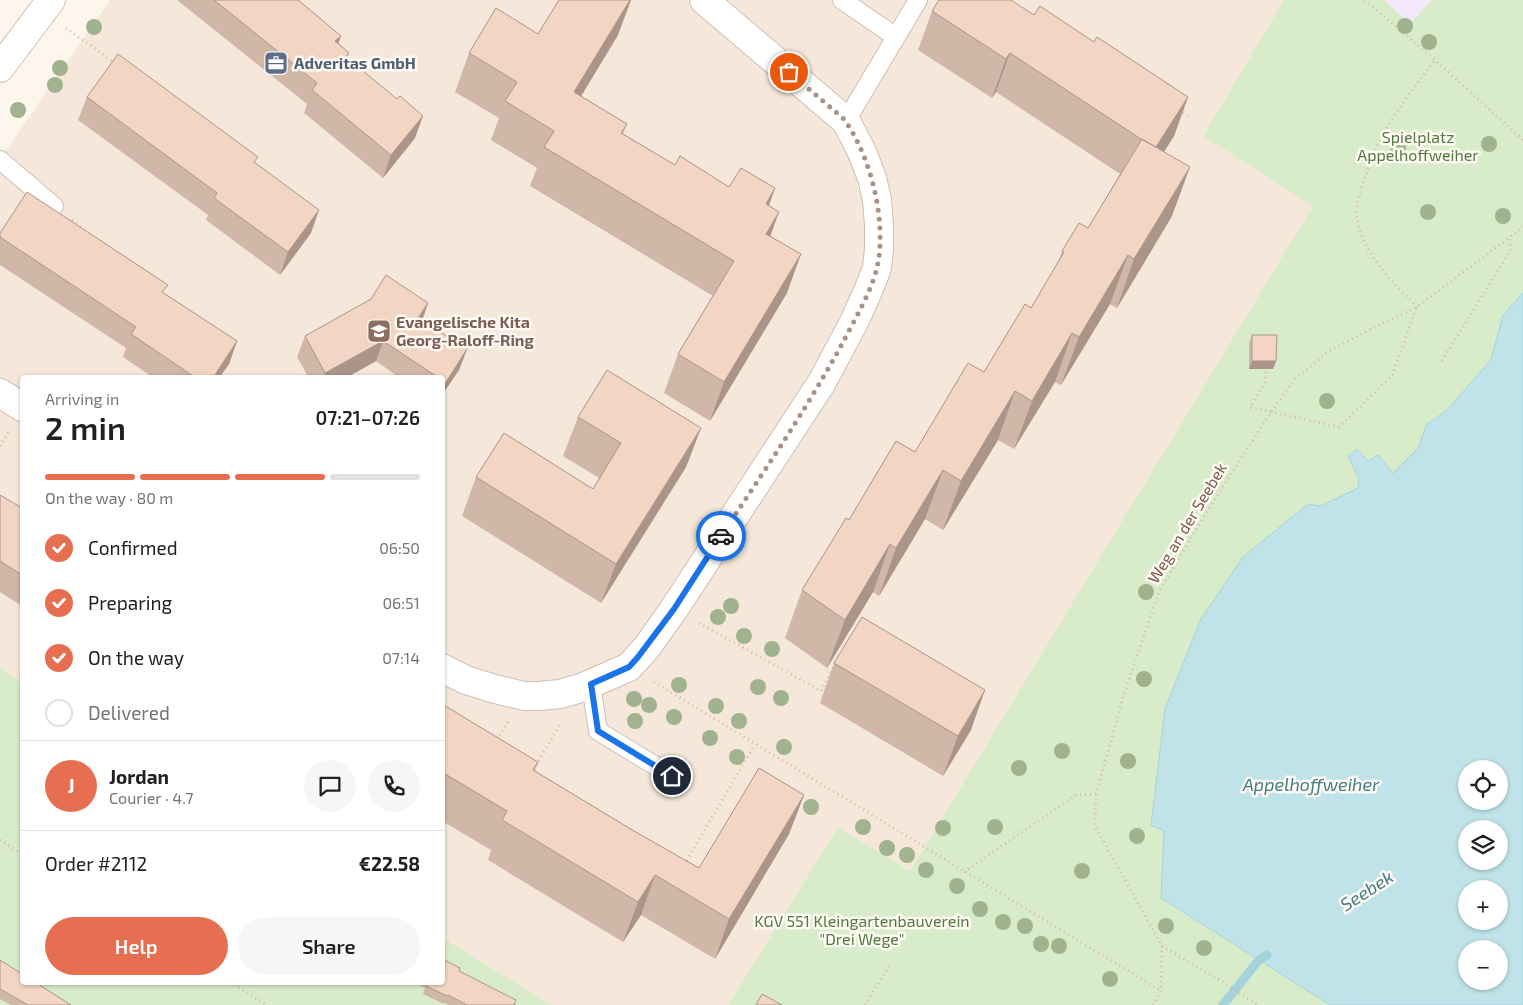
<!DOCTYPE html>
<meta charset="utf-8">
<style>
:root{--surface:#fff;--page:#f6f6f6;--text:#202124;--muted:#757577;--line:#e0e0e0;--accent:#e76f51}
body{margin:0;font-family:"Exo 2",sans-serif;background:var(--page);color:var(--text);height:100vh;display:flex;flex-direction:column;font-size:19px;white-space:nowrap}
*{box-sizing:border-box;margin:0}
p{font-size:16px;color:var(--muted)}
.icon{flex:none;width:28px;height:28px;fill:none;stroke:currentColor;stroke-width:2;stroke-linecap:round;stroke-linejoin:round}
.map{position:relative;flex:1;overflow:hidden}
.sheet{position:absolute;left:20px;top:375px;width:425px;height:610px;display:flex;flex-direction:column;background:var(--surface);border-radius:5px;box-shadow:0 1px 4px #0004}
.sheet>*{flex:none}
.tools{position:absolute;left:1458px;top:760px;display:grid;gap:10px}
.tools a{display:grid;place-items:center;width:50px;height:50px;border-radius:50%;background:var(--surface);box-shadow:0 1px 4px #0004;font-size:25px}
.pin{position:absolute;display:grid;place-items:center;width:42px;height:42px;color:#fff;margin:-21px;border:2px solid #fff;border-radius:50%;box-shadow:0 1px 5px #0007}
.courier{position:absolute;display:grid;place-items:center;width:50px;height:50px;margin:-25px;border:4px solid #1a73e8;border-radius:50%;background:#fff;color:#222;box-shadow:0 1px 6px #0007}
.summary em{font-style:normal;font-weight:600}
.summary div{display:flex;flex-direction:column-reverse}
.summary{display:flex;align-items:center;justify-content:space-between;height:85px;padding:0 25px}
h1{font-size:32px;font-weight:600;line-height:38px}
.bar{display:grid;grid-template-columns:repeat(4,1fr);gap:8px 5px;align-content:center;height:60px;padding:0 25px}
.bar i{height:6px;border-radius:4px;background:var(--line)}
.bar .active{background:var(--accent)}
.bar p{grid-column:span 4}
.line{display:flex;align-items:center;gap:12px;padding:0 25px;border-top:1px solid var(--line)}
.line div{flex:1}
.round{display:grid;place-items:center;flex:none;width:52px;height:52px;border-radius:26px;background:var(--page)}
ol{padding:0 25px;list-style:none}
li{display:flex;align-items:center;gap:15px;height:55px}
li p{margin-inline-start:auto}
li .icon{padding:5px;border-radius:50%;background:var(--accent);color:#fff;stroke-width:4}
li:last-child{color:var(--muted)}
li i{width:28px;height:28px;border:2px solid var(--line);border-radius:50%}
.cta{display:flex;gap:10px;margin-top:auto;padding:10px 25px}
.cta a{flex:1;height:58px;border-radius:30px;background:var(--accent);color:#fff;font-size:20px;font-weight:600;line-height:58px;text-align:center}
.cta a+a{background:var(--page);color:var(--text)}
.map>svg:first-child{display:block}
.residential{fill:#f5e8da}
.education{fill:#f3e8fa}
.green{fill:#d8ecc9}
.water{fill:#bfe3e8;stroke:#a5d3da;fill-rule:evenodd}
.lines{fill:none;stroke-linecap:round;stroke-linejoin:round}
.stream{stroke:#a5d3da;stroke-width:9}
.lane-casing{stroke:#d1beb0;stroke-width:20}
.street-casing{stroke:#d1beb0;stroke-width:30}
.secondary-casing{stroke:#d6c0b0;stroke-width:30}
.path{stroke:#d9b8a5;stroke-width:3;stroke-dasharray:1 4;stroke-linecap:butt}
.lane{stroke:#fff;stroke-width:18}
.street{stroke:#fff;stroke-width:28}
.secondary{stroke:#fff;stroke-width:28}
.tree{fill:#a0b28e}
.wall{fill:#d1b7a8}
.shaded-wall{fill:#aa9588}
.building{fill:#f3d5c3;stroke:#aa9588}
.done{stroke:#a89285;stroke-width:5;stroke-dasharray:0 9}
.route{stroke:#1a73e8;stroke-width:6}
.labels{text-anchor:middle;stroke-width:5;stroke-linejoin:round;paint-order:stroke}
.service-label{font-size:16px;font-weight:bold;fill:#4e5e75;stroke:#fffaf3;text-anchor:start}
.park-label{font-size:16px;fill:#537a41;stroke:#fffaf3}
.education-label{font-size:16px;font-weight:bold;fill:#785e54;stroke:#fffaf3;text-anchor:start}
.street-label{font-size:16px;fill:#7a5c4d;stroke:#fffaf3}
.water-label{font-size:18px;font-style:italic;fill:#437c86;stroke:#fffaf3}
</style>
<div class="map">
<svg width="1523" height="1005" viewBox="0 0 1523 1005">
<rect width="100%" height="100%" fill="#fdf6ec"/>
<path class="residential" d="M110,0H1284L1203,136L1314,205L910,871L838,827L728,1005H552L443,938L442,378H22V682L0,668V159Z"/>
<path class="education" d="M1384,0H1432L1410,24Z"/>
<path class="green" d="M1284,0H1384L1410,24L1432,0H1523V293L1503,315L1491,360L1446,411L1427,424L1418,448L1393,473L1378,455L1368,461L1357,449L1348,456L1359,479L1358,488L1321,506L1164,831L1161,898L1330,1005H728L838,827L910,871L1313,206L1203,136Z
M0,668L22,682V982H442L443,938L552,1005H0Z"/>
<path class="water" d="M1523,293V1005H1330L1161,898L1164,831L1151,825L1165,709L1201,619L1243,557L1308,504L1321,506L1358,488L1359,479L1348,456L1357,449L1368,461L1378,455L1393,473L1418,448L1427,424L1446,411L1491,360L1503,315ZM1466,769H1499V801H1466ZM1466,829H1499V861H1466ZM1466,889H1499V921H1466ZM1466,949H1499V981H1466Z"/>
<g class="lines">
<path class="stream" d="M1223,1005L1258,961L1267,955"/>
<g class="lane-casing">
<path id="lane" d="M842,0L896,37
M846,121L918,0
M0,160L54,206
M591,684L598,731L672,776"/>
</g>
<g class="street-casing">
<path id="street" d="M0,393L22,407
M442,668L466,680L495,689L524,696H539L560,694L581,688L629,667L647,647L674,609L822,382L854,322L868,291L877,268L879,249V225L877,200L872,178L862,152L846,121L704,0"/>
</g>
<g class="secondary-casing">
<path id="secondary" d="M0,68L51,0"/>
</g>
<path class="path" d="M1365,0L1435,60L1523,140
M66,28L116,64
M1179,110L1188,116
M72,220L86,231
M1417,307C1393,283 1363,254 1357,219C1355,206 1360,191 1365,178C1368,170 1370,161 1374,153C1389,119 1413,89 1435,60
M1442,361L1510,251V238
M1266,372L1265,383L1250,407L1339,427L1392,376L1416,308
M0,446L9,431
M699,623L821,691L831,672
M654,682L1161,991
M497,740L508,722
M536,765L561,723
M0,840L22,854
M684,865L755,744
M964,872L1076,795L1096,794
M1162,946L1218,979L1258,1005
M230,982L267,1005
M865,1005L891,963
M1153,1005L1161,991L1162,946L1095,826L1096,794L1124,694L1159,592L1203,518L1271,412L1295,379L1329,351L1383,323L1417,307L1523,227"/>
<use href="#lane" class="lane"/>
<use href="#street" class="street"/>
<use href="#secondary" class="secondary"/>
</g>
<g class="tree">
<circle cx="1405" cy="26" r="8"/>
<circle cx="94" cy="27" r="8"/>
<circle cx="1429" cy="42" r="8"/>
<circle cx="60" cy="68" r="8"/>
<circle cx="55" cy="85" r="8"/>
<circle cx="18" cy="110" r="8"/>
<circle cx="1489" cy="144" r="8"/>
<circle cx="1398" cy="148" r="8"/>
<circle cx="1428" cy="212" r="8"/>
<circle cx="1503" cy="216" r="8"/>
<circle cx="1327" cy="401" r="8"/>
<circle cx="1146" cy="592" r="8"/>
<circle cx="731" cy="606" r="8"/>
<circle cx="718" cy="617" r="8"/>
<circle cx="744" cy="636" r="8"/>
<circle cx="772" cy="649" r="8"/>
<circle cx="1144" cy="679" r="8"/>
<circle cx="679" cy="685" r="8"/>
<circle cx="758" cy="687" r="8"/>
<circle cx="781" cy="698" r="8"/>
<circle cx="634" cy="699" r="8"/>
<circle cx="649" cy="705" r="8"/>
<circle cx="716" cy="706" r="8"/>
<circle cx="674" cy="717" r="8"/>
<circle cx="635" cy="721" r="8"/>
<circle cx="739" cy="721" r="8"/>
<circle cx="710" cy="738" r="8"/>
<circle cx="784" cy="747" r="8"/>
<circle cx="1062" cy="751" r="8"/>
<circle cx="737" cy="757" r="8"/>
<circle cx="1128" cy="761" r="8"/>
<circle cx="1019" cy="768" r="8"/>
<circle cx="811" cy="807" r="8"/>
<circle cx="863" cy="827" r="8"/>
<circle cx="995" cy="827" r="8"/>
<circle cx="943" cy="828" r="8"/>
<circle cx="1137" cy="836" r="8"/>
<circle cx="887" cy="848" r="8"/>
<circle cx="907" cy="855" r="8"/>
<circle cx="926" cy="870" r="8"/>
<circle cx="1082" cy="871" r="8"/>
<circle cx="957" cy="886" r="8"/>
<circle cx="980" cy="909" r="8"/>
<circle cx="1003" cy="922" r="8"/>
<circle cx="1025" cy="926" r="8"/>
<circle cx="1166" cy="926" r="8"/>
<circle cx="1041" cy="944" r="8"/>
<circle cx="1059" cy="946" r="8"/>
<circle cx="1204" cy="948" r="8"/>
<circle cx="1110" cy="979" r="8"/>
</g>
<path class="wall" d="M177,0H298L341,36L338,43L349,53L347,58L397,99L415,138L383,178L304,113L307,104Z
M932,11L1034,15L1094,42L1188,97L1174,136L1164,152L1172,216L1117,308L1110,304L1061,385L1055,382L1014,449L998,440L943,530L925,519L879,596L873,592L827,668L785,638L802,590L849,520L915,452L984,372L1031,308L1058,263L1062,251L1088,228L1120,174L996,92L992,98L918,50Z
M538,34L618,35L581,96L627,124L623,134L675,165L729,187L775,188L769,206L770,236L787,293L710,421L664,393L678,354L713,296L530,186L537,168L491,140L499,118L455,92L469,53Z
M87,97L256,163L311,233L280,275L206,220L208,215L78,120Z
M0,233L164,294L237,341L229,364L219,378H154L123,357L126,348L0,265Z
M428,303L422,320L467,349L459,370L442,395V378H400L376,361L346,378H309L297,357L305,336Z
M1252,335L1276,361L1273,369H1249V343Z
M578,417L701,428L686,467L601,603L462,516L476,477L593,489L599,478L563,456Z
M0,495L22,508V606L0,592Z
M834,663L971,730L943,776L820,703Z
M442,704L538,762L535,771L634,831L699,868L804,795L789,834L715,959L641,915L623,942L488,860L491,850L442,821Z
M0,960L71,1005H11L0,999Z
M459,971L515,1004L516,1005H448L445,1003L444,1004L423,994L425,988L415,982H442Z"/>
<path class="shaded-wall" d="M630,0H631L618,35L560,131L574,92Z
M341,36L333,58L335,41Z
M1010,53L996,92L992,98L1006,59Z
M1188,97L1174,136L1141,187L1155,148Z
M423,116L415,138L383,178L391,155Z
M1190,167L1172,216L1117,308L1134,259Z
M775,188L761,227L766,204Z
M319,210L311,233L280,275L288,252Z
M779,212L765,251L766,234Z
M801,254L787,293L710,421L724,382Z
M1128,255L1110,304L1061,385L1079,337Z
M428,303L421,324L418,318Z
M1072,333L1055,382L1014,449L1032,401Z
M237,341L229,364L219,378H213Z
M383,341L376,361L346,378H324L325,373Z
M467,349L459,370L442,395V390L446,382Z
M1252,361H1276L1273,369H1249Z
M1015,391L998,440L943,530L961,481Z
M701,428L686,467L601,603L616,564Z
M943,470L925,519L879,596L896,548Z
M890,544L873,592L827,668L845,620Z
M985,690L971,730L943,776L958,736Z
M804,795L789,834L715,959L729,919Z
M655,875L641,915L623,942L638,902Z"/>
<path class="building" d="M214,0H298L341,36L335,41L349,53L346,57L397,99L400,96L423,116L391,155L312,90L317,83Z
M559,0H630L574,92L627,124L621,133L675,165L680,156L729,187L741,168L775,188L766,204L779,212L766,234L801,254L724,382L678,354L734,261L544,147L554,131L505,101L517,82L469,53L496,8L538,34Z
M939,0H1011L1034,15L1040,6L1094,42L1097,37L1188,97L1156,147L1141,139L1010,53L1006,59L932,11Z
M118,54L258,157L254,162L319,210L288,252L214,198L217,193L87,97Z
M1142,139L1190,167L1134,259L1128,255L1079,337L1072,333L1032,401L1015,391L961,481L943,470L896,548L890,544L845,620L802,590L846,518L849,520L896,441L915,452L968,363L984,372L1025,304L1031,308L1064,252L1062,251L1079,223L1088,228Z
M27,192L168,285L162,292L237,341L213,378H196L131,334L136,327L0,237V233Z
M386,275L428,303L418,318L467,349L446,382L442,380V378H439L383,341L325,373L305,336L371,299Z
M1252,335H1277L1276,361H1252Z
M607,370L701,428L616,564L476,477L504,433L593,489L621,443L578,417Z
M0,495L22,508V575L0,561Z
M862,617L985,690L958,736L834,663Z
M442,704L538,762L533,770L634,831L699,868L759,768L804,795L729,919L655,875L638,902L502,820L507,811L442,772Z
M442,959L460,968L459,971L516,1000L514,1004L516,1005H467L448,995L447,996L426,986L427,982H442Z
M0,960L22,974V982H35L71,1005H28L0,989Z
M762,994L782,1005H756Z"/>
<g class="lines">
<path class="done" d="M721,536C763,473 806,410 842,344C854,321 871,292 877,268C887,223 872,160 846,122C842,116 835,112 830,107C816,95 803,84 789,72"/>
<path class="route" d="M672,776L598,731L591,684L629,667L638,657L674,609L721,536"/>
</g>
<defs>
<g id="office-square" transform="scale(1.25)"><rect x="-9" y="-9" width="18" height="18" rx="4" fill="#5c6f8a" stroke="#fffaf3"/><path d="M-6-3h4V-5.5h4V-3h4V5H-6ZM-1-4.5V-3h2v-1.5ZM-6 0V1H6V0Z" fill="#fff"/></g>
<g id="school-square" transform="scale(1.25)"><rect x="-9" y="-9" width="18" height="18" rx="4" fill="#8d6e63" stroke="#fffaf3"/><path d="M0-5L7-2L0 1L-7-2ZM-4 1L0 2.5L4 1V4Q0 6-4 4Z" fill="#fff"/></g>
</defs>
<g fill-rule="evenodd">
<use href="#office-square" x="276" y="63"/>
<use href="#school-square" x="379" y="331"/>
</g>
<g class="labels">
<g class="service-label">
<text x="294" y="69">Adveritas GmbH</text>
</g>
<g class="park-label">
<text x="1418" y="143">Spielplatz<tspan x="1418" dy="18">Appelhoffweiher</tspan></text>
<text x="862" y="927">KGV 551 Kleingartenbauverein<tspan x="862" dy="18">"Drei Wege"</tspan></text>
</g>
<g class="education-label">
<text x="396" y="328">Evangelische Kita<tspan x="396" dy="18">Georg-Raloff-Ring</tspan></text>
</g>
<g class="street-label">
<text transform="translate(1187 523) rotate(-59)" y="6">Weg an der Seebek</text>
</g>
<g class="water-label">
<text x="1311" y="791">Appelhoffweiher</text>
<text transform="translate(1367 891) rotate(-33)" y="6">Seebek</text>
</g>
</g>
</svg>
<div class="tools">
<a><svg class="icon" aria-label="locate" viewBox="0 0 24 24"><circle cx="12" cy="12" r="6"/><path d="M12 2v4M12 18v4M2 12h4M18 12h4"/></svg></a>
<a><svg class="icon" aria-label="layers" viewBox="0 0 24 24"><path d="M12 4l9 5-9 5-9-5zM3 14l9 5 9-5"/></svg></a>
<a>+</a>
<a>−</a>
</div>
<div class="pin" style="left:789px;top:72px;background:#ea580c"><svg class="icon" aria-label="bag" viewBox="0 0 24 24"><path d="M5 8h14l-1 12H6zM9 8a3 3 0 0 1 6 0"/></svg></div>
<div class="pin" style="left:672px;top:776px;background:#1f2937"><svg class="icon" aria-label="home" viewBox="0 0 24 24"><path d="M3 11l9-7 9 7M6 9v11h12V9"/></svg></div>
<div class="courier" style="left:721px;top:536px"><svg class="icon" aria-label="car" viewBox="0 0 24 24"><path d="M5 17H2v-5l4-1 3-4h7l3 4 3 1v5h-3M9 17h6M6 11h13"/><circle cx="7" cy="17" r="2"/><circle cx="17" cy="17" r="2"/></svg></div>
<section class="sheet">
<div class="summary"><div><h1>2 min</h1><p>Arriving in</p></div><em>07:21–07:26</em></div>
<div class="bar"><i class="active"></i><i class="active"></i><i class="active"></i><i></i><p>On the way · 80 m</p></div>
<ol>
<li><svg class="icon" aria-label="check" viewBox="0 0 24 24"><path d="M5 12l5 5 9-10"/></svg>Confirmed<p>06:50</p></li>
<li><svg class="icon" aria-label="check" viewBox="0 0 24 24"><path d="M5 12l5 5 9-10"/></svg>Preparing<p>06:51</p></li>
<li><svg class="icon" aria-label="check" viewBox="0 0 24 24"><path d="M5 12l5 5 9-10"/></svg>On the way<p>07:14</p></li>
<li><i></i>Delivered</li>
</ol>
<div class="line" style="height:90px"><b class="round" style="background:var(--accent);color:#fff">J</b><div><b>Jordan</b><p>Courier · 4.7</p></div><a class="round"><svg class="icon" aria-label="chat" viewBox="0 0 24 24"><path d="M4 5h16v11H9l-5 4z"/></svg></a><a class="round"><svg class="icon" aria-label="phone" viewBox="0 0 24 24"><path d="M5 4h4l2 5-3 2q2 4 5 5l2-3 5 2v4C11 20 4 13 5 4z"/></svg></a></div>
<div class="line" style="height:65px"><div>Order #2112</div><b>€22.58</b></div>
<div class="cta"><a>Help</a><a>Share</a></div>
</section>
</div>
